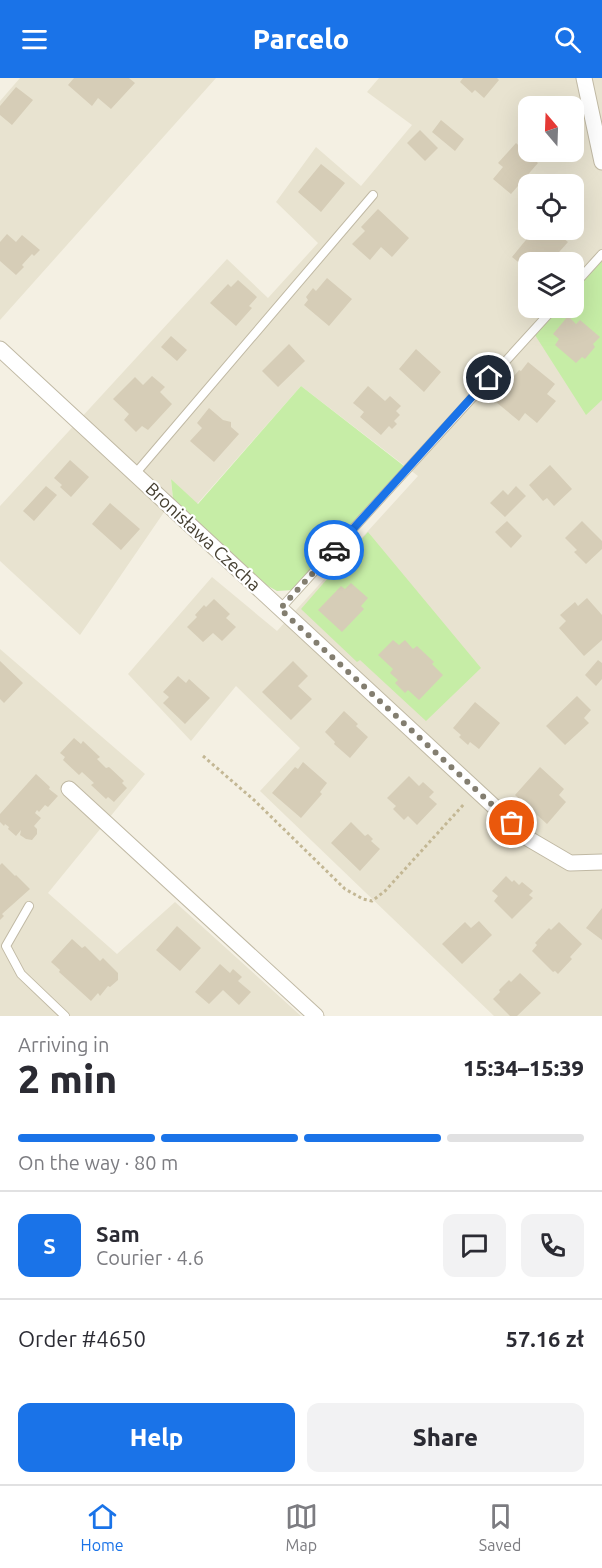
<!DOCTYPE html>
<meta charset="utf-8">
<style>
:root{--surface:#fff;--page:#f2f2f3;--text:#2b2b33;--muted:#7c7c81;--line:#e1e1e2;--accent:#1a73e8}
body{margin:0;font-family:Ubuntu,sans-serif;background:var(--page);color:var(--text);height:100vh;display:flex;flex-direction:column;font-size:22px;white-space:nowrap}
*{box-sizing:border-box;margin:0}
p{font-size:20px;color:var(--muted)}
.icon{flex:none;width:33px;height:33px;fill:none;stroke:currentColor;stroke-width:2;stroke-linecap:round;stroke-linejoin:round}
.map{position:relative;height:938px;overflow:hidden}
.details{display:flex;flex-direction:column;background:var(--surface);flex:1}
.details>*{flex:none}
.needle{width:39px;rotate:341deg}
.fabs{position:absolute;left:518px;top:18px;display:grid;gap:12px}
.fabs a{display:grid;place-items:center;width:66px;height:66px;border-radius:12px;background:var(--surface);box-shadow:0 6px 24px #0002;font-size:30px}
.pin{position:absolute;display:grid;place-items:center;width:51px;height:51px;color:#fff;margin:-26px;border:3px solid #fff;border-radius:50%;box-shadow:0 2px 6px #0007}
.courier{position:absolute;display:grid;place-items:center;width:60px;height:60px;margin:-30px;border:4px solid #1a73e8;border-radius:50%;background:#fff;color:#222;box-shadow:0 2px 8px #0007}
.head em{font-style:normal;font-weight:800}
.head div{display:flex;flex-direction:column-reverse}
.head{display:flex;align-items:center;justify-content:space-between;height:102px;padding:0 18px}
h1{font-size:39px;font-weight:800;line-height:45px}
.bar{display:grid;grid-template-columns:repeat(4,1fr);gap:9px 6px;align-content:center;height:72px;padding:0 18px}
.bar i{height:8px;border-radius:4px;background:var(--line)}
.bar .on{background:var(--accent)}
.bar p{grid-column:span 4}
.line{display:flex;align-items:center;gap:15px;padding:0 18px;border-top:2px solid var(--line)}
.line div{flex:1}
.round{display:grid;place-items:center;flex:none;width:63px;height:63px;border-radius:12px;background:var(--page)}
.action{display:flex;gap:12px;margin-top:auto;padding:12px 18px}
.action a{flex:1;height:69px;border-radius:12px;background:var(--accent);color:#fff;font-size:24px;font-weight:800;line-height:69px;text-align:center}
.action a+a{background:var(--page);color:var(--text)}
header{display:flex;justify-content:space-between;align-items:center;height:78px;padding:0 18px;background:var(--accent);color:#fff;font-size:27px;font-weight:800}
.dock{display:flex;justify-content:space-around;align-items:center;height:84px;border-top:2px solid var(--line);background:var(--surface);font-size:16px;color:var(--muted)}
.dock a{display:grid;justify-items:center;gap:3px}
.dock .on{color:var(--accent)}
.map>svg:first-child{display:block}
.residential{fill:#e8e3d0;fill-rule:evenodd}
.green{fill:#c6eda6}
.building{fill:#d6cdb7}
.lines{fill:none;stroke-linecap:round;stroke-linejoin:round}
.lane-casing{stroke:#c0b9a4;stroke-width:10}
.street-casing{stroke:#c0b9a4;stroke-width:17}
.path{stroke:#c3b794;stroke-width:3;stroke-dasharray:3 3;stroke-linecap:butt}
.lane{stroke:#fff;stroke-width:8}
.street{stroke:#fff;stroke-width:15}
.done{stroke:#837e70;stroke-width:6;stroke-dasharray:0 10.8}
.route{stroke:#1a73e8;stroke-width:8}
.labels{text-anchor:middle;stroke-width:4.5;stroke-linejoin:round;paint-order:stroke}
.street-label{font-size:18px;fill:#464032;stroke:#fff}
</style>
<header><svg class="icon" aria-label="menu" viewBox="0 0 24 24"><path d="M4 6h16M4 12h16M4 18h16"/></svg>Parcelo<svg class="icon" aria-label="search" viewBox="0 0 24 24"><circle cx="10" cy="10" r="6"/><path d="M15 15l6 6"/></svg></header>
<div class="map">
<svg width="602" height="938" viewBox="0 0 602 938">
<rect width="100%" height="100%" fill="#f4f0e3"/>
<path class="residential" d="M20,0H216L0,242V23Z
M379,0H602V938H494L260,713L300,670L236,608L191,663L128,596L212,499L277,553L418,398L301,308L197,426L171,401L173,421L80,557L0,483V428L227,181L268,220L318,165L276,124L316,69L361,108L412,47L367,14ZM528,28H573V74H528ZM528,106H573V152H528ZM528,184H573V230H528Z
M0,571L145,696L48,815L117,876L175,824L301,938H0Z"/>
<path class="green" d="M602,181V322L586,337L535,257L559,230H573V214Z
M301,308L404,388L293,512L277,513L257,502L173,421L171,401L198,426Z
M368,454L481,590L426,643L360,582L357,584L301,531Z"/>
<path class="building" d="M74,0H129L135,5L111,31L98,20L92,28L68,7Z
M463,0H497L499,2L484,20L475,12L472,15L460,4Z
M16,9L33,22L12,47L0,37V28Z
M441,42L464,61L455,73L432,54Z
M420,52L438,70L425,83L407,65Z
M516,65L538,85L511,116L493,101L503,89L498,85Z
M321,86L345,105L321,134L298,114Z
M378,131L409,160L392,179L381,169L370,182L352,166L365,153L361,149Z
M534,152H553L568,164L552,182L555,184H528V192L512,179Z
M7,156L16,164L22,157L40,172L34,178L32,176L22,187L24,189L16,197L0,183V164Z
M327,200L352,221L329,248L304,227L308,222L306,219L313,210L316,213Z
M238,202L257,219L249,228L252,230L236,248L210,225L228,206L231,209Z
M568,238L576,246L580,242L600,259L593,266L595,269L585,281L582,279L576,285L555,267L559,261L553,256Z
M171,258L187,272L177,283L161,269Z
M289,266L305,283L278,309L262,293Z
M416,271L441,294L424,314L399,291Z
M528,284L555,306L547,316L556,323L537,345L525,335L519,343L496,324L504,315L502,313L519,292L521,293Z
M152,298L165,309L160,314L172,326L148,352L142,348L136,354L124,342L129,336L113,321L135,299L143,307Z
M368,308L385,323L390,318L401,328L396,333L400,337L394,343L397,346L392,351L389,348L381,357L360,339L364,334L353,325Z
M209,330L223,342L231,344V349L239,356L214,384L190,363L202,350L197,345Z
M70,382L89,399L71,419L60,409L62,407L54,400Z
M550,387L572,411L554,428L547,420L543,423L529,407Z
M46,408L57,417L34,443L23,433Z
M516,408L526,418L505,439L490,425L503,412L508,417Z
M110,425L140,451L121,472L92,446Z
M507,443L522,458L511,470L495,454Z
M582,443L602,463V471L586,486L574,474L577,472L565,460Z
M351,505L368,520L361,528L364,531L342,554L318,532L341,508L345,511Z
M587,520L602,537V562L584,578L559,550L566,543L560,537L575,524L578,528Z
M214,521L230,536L226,540L236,549L222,563L213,555L203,564L187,549L197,539L195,537L204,527L206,529Z
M393,562L399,567L405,562L413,571L417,568L434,584L432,586L443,597L419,622L408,612L405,615L395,605L398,602L390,595L393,591L378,577Z
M598,582L602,585V601L596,608L585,597Z
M0,583L23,605L4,625L0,621Z
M293,583L308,598L298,608L312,621L291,642L262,614Z
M178,598L186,605L189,601L210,620L185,646L163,625L169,619L163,614Z
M577,618L591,632L584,640L589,645L565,667L546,648Z
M475,624L500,645L479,671L470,664L468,667L459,659L461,657L453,650Z
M344,633L358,646L356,648L368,659L350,680L334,666L335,664L325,654Z
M74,660L81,666L83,663L100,679L97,681L106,690L109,689L124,703L122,705L127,710L114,724L108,719L106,721L91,707L94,705L82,694L79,697L63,682L65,679L60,675Z
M303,684L327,705L320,714L322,716L301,740L272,715L295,689L298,691Z
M540,689L564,711L559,717L566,724L547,746L515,717Z
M36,696L50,709L49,711L58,718L48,729L45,727L39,734L37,732L35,735L41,740L34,748L37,751V756L32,762L26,761L20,757L21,752L16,758L8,751L9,749L5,746L4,748L0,744V736Z
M409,698L419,708L423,704L434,714L429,719L437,726L417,747L408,738L404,742L393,731L396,728L387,720Z
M351,744L365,758L368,756L373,761L371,763L380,771L360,793L331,765Z
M2,785L15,798L16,797L30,811L2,836L4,838L0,842V787Z
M506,798L512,804L514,802L519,807L522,804L533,813L529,817L533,820L512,841L494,823L498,818L492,813Z
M602,830V862L586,850Z
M479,843L492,857L462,886L442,866L465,844L471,850Z
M559,844L582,866L570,879L572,881L558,896L555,893L553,894L532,873L537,867L535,865L549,850L551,852Z
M177,848L201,870L180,893L156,872Z
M72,861L82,870L85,868L100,883L103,880L118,895V902L110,909L108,908L100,918L98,915L91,923L59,894L60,892L51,884Z
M220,886L230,895L233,891L242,899L238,903L251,914L239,927L223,912L209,926L195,914Z
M520,895L541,915L517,938H510L493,921L500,914L499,912L509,902L511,904Z"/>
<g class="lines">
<g class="lane-casing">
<path id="lane" d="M573,208L602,176
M135,396L373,117
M280,531L554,230
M29,828L6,868L21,896L65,938"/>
</g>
<g class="street-casing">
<path id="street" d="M584,0L602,84
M0,271L529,761L570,785L602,784
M69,711L316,938"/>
</g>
<path class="path" d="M203,678L254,722L345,811L363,821L372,823L385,813L465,725"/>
<use href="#lane" class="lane"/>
<use href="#street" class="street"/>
</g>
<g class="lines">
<path class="done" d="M334,472L280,531L512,745"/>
<path class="route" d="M334,472L489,300"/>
</g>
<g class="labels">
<g class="street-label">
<text transform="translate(203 459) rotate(43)" y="6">Bronisława Czecha</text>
</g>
</g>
</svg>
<div class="fabs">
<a><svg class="needle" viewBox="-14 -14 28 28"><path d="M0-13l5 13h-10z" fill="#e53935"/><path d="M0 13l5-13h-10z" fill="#7c7c81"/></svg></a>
<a><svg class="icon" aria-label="locate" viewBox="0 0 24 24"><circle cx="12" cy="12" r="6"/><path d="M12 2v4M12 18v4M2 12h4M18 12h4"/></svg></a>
<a><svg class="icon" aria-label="layers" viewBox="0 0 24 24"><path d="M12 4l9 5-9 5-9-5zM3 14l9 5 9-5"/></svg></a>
</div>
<div class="pin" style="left:512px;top:745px;background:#ea580c"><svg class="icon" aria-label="bag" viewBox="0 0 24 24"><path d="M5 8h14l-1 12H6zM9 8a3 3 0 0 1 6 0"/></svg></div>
<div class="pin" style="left:489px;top:300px;background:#1f2937"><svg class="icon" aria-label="home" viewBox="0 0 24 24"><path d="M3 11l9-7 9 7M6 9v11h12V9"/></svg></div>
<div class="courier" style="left:334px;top:472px"><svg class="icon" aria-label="car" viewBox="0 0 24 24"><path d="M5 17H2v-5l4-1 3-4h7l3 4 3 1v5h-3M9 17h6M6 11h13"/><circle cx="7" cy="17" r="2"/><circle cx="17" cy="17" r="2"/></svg></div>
</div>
<section class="details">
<div class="head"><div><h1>2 min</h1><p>Arriving in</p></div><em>15:34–15:39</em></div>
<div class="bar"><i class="on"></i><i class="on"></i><i class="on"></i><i></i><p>On the way · 80 m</p></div>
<div class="line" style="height:108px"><b class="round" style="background:var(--accent);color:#fff">S</b><div><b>Sam</b><p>Courier · 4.6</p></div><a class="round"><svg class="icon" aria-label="chat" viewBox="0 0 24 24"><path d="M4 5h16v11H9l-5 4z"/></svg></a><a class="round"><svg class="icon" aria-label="phone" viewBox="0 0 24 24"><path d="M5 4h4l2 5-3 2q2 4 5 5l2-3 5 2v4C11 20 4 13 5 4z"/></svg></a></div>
<div class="line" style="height:78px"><div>Order #4650</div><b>57.16 zł</b></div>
<div class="action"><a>Help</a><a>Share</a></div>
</section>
<nav class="dock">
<a class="on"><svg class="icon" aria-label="home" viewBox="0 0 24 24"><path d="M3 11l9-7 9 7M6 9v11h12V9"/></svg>Home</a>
<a><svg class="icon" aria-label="map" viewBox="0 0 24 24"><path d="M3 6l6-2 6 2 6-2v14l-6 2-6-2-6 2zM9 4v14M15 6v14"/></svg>Map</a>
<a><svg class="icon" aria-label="saved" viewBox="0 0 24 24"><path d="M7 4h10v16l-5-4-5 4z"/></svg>Saved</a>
</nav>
